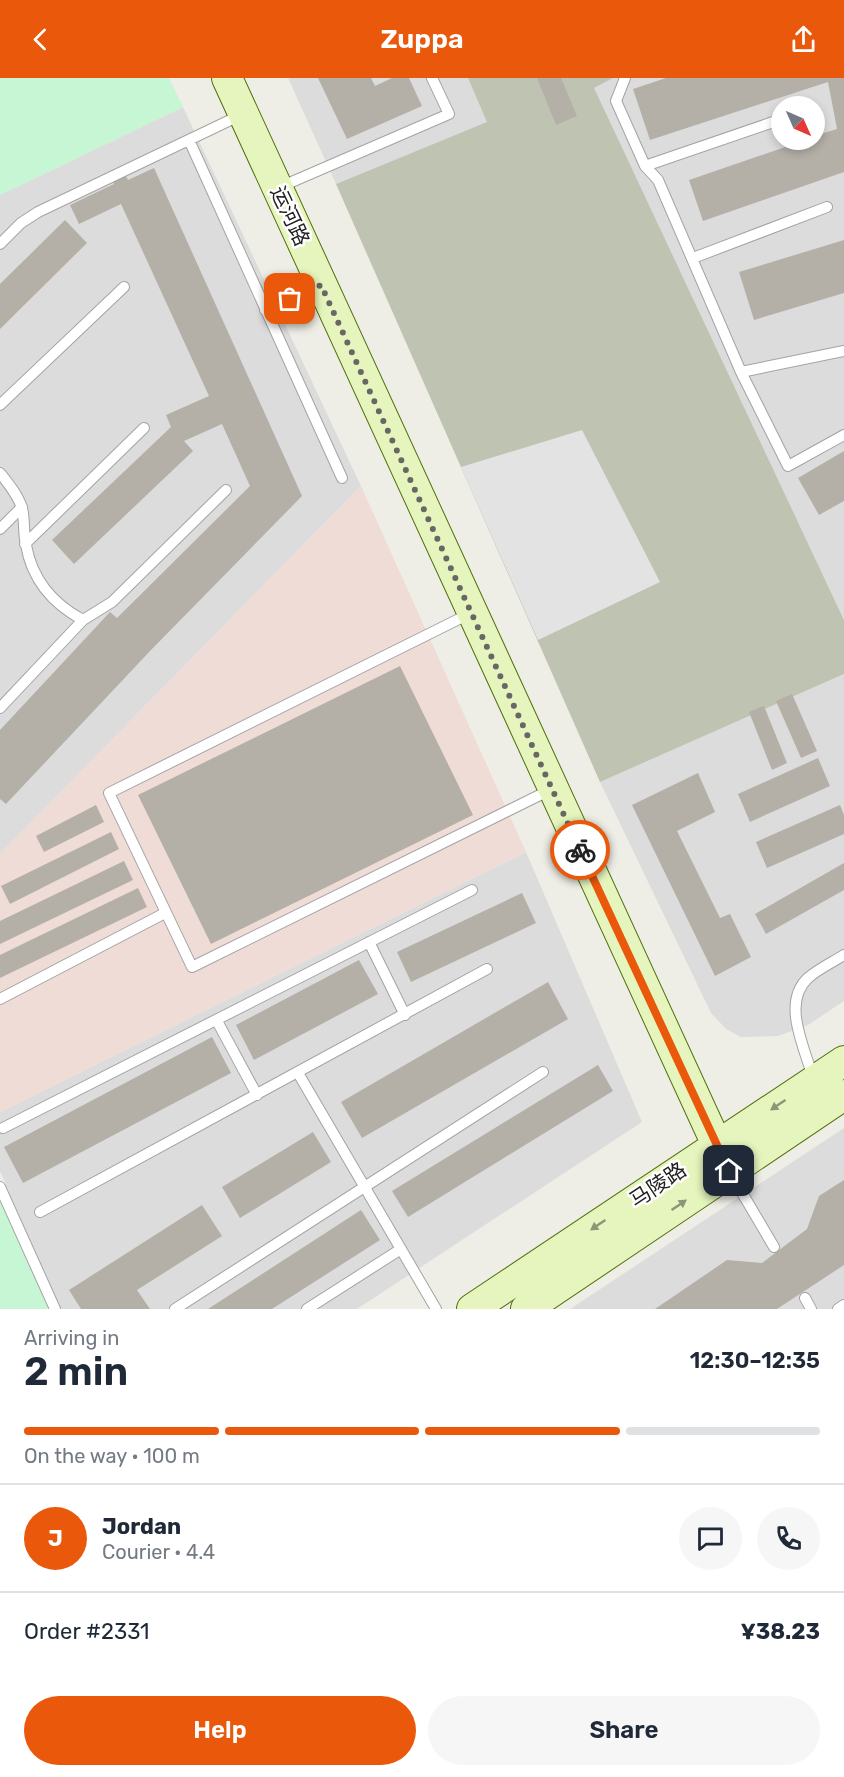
<!DOCTYPE html>
<meta charset="utf-8">
<style>
:root{--surface:#fff;--page:#f6f6f7;--text:#1f2937;--muted:#747a83;--line:#e0e1e3;--accent:#ea580c}
body{margin:0;font-family:Rubik,"Noto Sans SC",sans-serif;background:var(--page);color:var(--text);height:100vh;display:flex;flex-direction:column;font-size:22px;white-space:nowrap}
*{box-sizing:border-box;margin:0}
p{font-size:20px;color:var(--muted)}
.icon{flex:none;width:33px;height:33px;fill:none;stroke:currentColor;stroke-width:2;stroke-linecap:round;stroke-linejoin:round}
.map{position:relative;height:1231px;overflow:hidden}
.side{display:flex;flex-direction:column;background:var(--surface);flex:1}
.side>*{flex:none}
.needle{width:39px;rotate:135deg}
.buttons{position:absolute;left:771px;top:18px;display:grid;gap:12px}
.buttons a{display:grid;place-items:center;width:54px;height:54px;border-radius:50%;background:var(--surface);box-shadow:0 3px 9px #0003;font-size:30px}
.pin{position:absolute;display:grid;place-items:center;width:51px;height:51px;color:#fff;margin:-26px;border-radius:12px;box-shadow:0 3px 9px #0006}
.courier{position:absolute;display:grid;place-items:center;width:60px;height:60px;margin:-30px;border:4px solid #ea580c;border-radius:50%;background:#fff;color:#222;box-shadow:0 2px 8px #0007}
.summary em{font-style:normal;font-weight:600}
.summary div{display:flex;flex-direction:column-reverse}
.summary{display:flex;align-items:center;justify-content:space-between;height:102px;padding:0 24px}
h1{font-size:39px;font-weight:600;line-height:45px}
.bar{display:grid;grid-template-columns:repeat(4,1fr);gap:9px 6px;align-content:center;height:72px;padding:0 24px}
.bar i{height:8px;border-radius:4px;background:var(--line)}
.bar .on{background:var(--accent)}
.bar p{grid-column:span 4}
.line{display:flex;align-items:center;gap:15px;padding:0 24px;border-top:2px solid var(--line)}
.line div{flex:1}
.round{display:grid;place-items:center;flex:none;width:63px;height:63px;border-radius:32px;background:var(--page)}
.button{display:flex;gap:12px;margin-top:auto;padding:12px 24px}
.button a{flex:1;height:69px;border-radius:36px;background:var(--accent);color:#fff;font-size:24px;font-weight:600;line-height:69px;text-align:center}
.button a+a{background:var(--page);color:var(--text)}
header{display:flex;justify-content:space-between;align-items:center;height:78px;padding:0 24px;background:var(--accent);color:#fff;font-size:27px;font-weight:600}
.map>svg:first-child{display:block}
.residential{fill:#dddcdc;fill-rule:evenodd}
.commercial{fill:#efdcd6}
.construction{fill:#bfc3b2}
.park{fill:#c6f6d4}
.parking{fill:#e3e3e3}
.building{fill:#b4b0a8}
.lines{fill:none;stroke-linecap:round;stroke-linejoin:round}
.lane-casing{stroke:#a3a3a3;stroke-width:12}
.secondary-casing{stroke:#4f6f0c;stroke-width:32}
.lane{stroke:#fff;stroke-width:10}
.secondary{stroke:#e6f5bd;stroke-width:30}
.oneway{fill:#8c9576}
.done{stroke:#686765;stroke-width:6;stroke-dasharray:0 10.8}
.route{stroke:#ea580c;stroke-width:8}
.labels{text-anchor:middle;stroke-width:5;stroke-linejoin:round;paint-order:stroke}
.street-label{font-size:21px;fill:#1f1f1f;stroke:#fff}
</style>
<header><svg class="icon" aria-label="back" viewBox="0 0 24 24"><path d="M15 5l-7 7 7 7"/></svg>Zuppa<svg class="icon" aria-label="share" viewBox="0 0 24 24"><path d="M12 15V3M7 8l5-5 5 5M5 13v7h14v-7"/></svg></header>
<div class="map">
<svg width="844" height="1231" viewBox="0 0 844 1231">
<rect width="100%" height="100%" fill="#efeee6"/>
<path class="residential" d="M288,0H468L488,44L336,106Z
M613,0H844V542L593,9ZM782,28H814V62H782Z
M183,29L361,408L0,776V117Z
M844,596V923L808,947L778,958L741,959L726,951L711,935L600,704Z
M526,774L642,1044L357,1231H60L0,1093V1034Z
M844,1050V1231H570Z"/>
<path class="commercial" d="M361,408L526,774L0,1034V776Z"/>
<path class="construction" d="M468,0H613L594,10L844,542V596L600,704L336,106L487,44Z"/>
<path class="park" d="M0,0H169L183,29L0,117Z
M0,1116L51,1231H0Z"/>
<path class="parking" d="M582,352L660,504L538,562L461,389Z"/>
<path class="building" d="M318,0H371L375,8L392,0H409L422,28L347,61Z
M537,0H561L577,38L556,47Z
M666,0H844V94L703,143L689,102L806,62H814V58L837,51L828,4L650,62L633,11Z
M154,90L302,418L151,572L6,726L0,721V652L110,534L117,540L250,408L222,346L184,363L193,373L74,486L52,462L171,349L166,337L209,318L121,126L79,146L70,127L114,106L111,101L124,94L128,102Z
M65,142L87,165L0,251V206Z
M844,162V215L754,242L739,194Z
M844,373V423L819,437L798,400Z
M400,588L473,737L211,866L138,717Z
M792,616L817,673L801,680L776,623Z
M764,628L787,685L772,692L749,634Z
M818,680L830,708L750,744L738,716Z
M698,695L715,734L677,753L720,840L730,836L751,879L715,898L632,727Z
M96,727L104,744L44,774L36,758Z
M840,727L844,737V756L767,790L756,764Z
M111,754L119,771L10,826L1,808Z
M124,783L133,802L0,866V843Z
M844,785V812L766,856L755,836Z
M138,810L147,829L0,900V877Z
M522,815L536,845L411,904L397,874Z
M359,882L378,916L254,982L236,947Z
M548,904L568,941L362,1060L341,1024Z
M212,959L231,995L23,1105L4,1069Z
M598,987L613,1013L408,1139L392,1113Z
M313,1054L331,1084L240,1140L222,1109Z
M844,1102V1187L777,1231H655L727,1182L762,1185L807,1151L819,1118Z
M202,1127L222,1158L137,1212L150,1231H81L69,1212Z
M361,1132L380,1162L272,1231H208Z"/>
<g class="lines">
<g class="lane-casing">
<path id="lane" d="M625,0L616,23L645,88L658,102L741,294L844,273
M189,62L342,400
M645,88L782,41
M280,109L449,36L432,0
M0,166L21,145L38,134L243,36
M693,180L827,129
M265,232L321,207
M741,294L788,388L844,357
M0,327L124,209
M0,395C8,405 18,417 22,430C25,442 23,455 26,467C32,501 53,526 83,542L112,524L226,412
M0,451L22,429
M25,466L144,350
M471,535L109,715L192,889L552,711
M0,630L83,542
M369,864L405,937
M0,921L165,835
M217,943L257,1017
M298,995L436,1231
M813,1000C805,970 781,925 808,900C818,891 833,884 844,877
M3,1050L472,812
M731,1096L774,1169
M0,1109L55,1231
M40,1134L487,891
M805,1220L811,1231
M175,1231L543,994
M307,1231L401,1171
M838,1231L844,1227"/>
</g>
<g class="secondary-casing">
<path id="secondary" d="M227,0L729,1093
M472,1231L844,983
M526,1231L844,1017"/>
</g>
<use href="#lane" class="lane"/>
<use href="#secondary" class="secondary"/>
</g>
<defs><path id="oneway-solid" d="M-6-.8H1V-3.2L6.5 0L1 3.2V.8H-6Z" transform="scale(1.5)"/></defs>
<g class="oneway">
<use href="#oneway-solid" transform="translate(778 1027) rotate(146)"/>
<use href="#oneway-solid" transform="translate(679 1127) rotate(-34)"/>
<use href="#oneway-solid" transform="translate(598 1147) rotate(146)"/>
</g>
<g class="lines">
<path class="done" d="M290,221L321,207L580,772"/>
<path class="route" d="M580,772L729,1093"/>
</g>
<g class="labels">
<g class="street-label">
<text transform="translate(290 138) rotate(65)" y="7">运河路</text>
<text transform="translate(658 1107) rotate(-34)" y="7">马陵路</text>
</g>
</g>
</svg>
<div class="buttons">
<a><svg class="needle" viewBox="-14 -14 28 28"><path d="M0-13l5 13h-10z" fill="#e53935"/><path d="M0 13l5-13h-10z" fill="#747a83"/></svg></a>
</div>
<div class="pin" style="left:290px;top:221px;background:#ea580c"><svg class="icon" aria-label="bag" viewBox="0 0 24 24"><path d="M5 8h14l-1 12H6zM9 8a3 3 0 0 1 6 0"/></svg></div>
<div class="pin" style="left:729px;top:1093px;background:#1f2937"><svg class="icon" aria-label="home" viewBox="0 0 24 24"><path d="M3 11l9-7 9 7M6 9v11h12V9"/></svg></div>
<div class="courier" style="left:580px;top:772px"><svg class="icon" aria-label="bike" viewBox="0 0 24 24"><circle cx="6" cy="16" r="4"/><circle cx="18" cy="16" r="4"/><path d="M6 16l4-8h5l3 8M10 8l3 8H6M13 5h3"/></svg></div>
</div>
<section class="side">
<div class="summary"><div><h1>2 min</h1><p>Arriving in</p></div><em>12:30–12:35</em></div>
<div class="bar"><i class="on"></i><i class="on"></i><i class="on"></i><i></i><p>On the way · 100 m</p></div>
<div class="line" style="height:108px"><b class="round" style="background:var(--accent);color:#fff">J</b><div><b>Jordan</b><p>Courier · 4.4</p></div><a class="round"><svg class="icon" aria-label="chat" viewBox="0 0 24 24"><path d="M4 5h16v11H9l-5 4z"/></svg></a><a class="round"><svg class="icon" aria-label="phone" viewBox="0 0 24 24"><path d="M5 4h4l2 5-3 2q2 4 5 5l2-3 5 2v4C11 20 4 13 5 4z"/></svg></a></div>
<div class="line" style="height:78px"><div>Order #2331</div><b>¥38.23</b></div>
<div class="button"><a>Help</a><a>Share</a></div>
</section>
